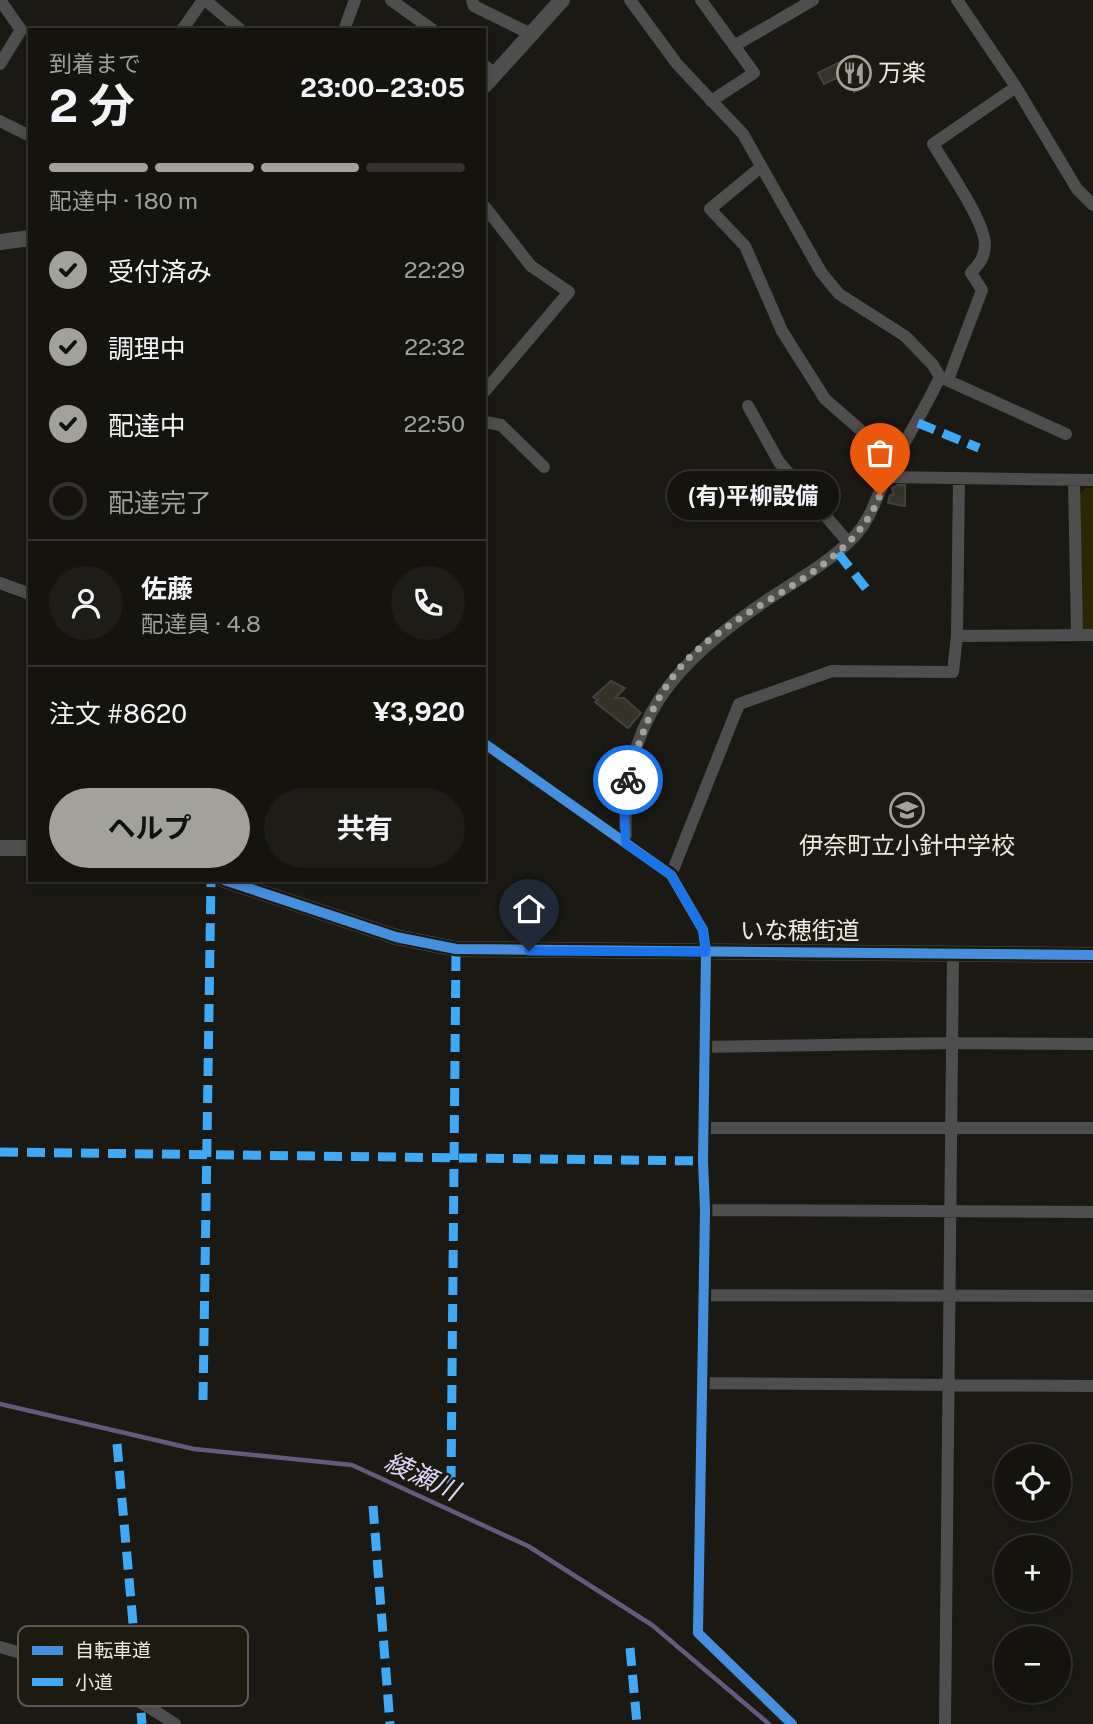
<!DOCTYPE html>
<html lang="ja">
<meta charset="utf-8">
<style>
:root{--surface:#14130e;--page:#1d1c17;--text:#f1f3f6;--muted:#9d9e9e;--line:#33322e;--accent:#a2a19a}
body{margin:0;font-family:"Public Sans","Noto Sans JP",sans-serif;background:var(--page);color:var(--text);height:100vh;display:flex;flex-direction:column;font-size:26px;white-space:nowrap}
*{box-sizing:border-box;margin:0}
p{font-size:23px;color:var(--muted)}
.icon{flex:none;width:38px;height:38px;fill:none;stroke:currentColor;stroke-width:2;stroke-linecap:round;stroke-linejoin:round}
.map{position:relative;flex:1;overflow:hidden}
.side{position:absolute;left:28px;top:28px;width:458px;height:854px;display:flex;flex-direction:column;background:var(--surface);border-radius:0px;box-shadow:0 4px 10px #0003,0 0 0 2px var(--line)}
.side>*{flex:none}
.fabs{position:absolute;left:994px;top:1444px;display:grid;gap:14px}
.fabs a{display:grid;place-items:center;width:77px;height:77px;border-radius:50%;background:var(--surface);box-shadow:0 4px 10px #0003,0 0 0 2px var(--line);font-size:35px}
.pin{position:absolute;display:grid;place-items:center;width:60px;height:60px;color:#fff;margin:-72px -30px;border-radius:50% 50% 50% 0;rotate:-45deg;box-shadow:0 0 7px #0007}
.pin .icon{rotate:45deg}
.courier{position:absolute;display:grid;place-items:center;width:70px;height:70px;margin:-35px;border:5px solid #1a73e8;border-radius:50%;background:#fff;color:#222;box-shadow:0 2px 9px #0007}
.bubble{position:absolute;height:49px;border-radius:24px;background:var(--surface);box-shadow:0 4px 10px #0003,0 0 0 2px var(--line);font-size:23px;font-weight:700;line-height:49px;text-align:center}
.summary em{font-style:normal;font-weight:700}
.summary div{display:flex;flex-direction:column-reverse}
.summary{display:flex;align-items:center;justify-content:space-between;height:119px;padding:0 21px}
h1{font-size:46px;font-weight:700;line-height:52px}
.bar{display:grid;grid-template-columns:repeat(4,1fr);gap:10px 7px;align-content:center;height:84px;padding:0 21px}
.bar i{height:9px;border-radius:5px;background:var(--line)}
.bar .on{background:var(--accent)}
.bar p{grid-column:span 4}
.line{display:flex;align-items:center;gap:18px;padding:0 21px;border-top:2px solid var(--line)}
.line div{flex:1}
.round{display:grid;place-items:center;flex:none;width:74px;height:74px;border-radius:37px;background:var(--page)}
ol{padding:0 21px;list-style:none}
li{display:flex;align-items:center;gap:21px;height:77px}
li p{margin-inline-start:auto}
li .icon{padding:7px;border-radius:50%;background:var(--accent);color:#111;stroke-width:4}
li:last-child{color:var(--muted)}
li i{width:38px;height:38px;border:4px solid var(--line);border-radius:50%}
.cta{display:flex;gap:14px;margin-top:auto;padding:14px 21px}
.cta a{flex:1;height:80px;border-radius:42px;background:var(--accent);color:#111;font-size:28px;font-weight:700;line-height:80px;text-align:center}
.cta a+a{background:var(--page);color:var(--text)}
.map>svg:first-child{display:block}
.green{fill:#2b2703}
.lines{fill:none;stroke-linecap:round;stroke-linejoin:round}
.stream{stroke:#635b7e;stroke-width:4.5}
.building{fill:#343328;stroke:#42413c;stroke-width:2}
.minor{stroke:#4e4e4e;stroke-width:12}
.tertiary{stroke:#4e4e4e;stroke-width:16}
.quiet{stroke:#3fa9f5;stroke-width:9;stroke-dasharray:18 9;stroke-linecap:butt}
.cycleway-casing{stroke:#1d1b10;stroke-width:15}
.cycleway{stroke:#468fdf;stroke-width:10}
.done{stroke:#a2a19a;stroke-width:7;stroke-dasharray:0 12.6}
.route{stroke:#1a73e8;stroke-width:9}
.labels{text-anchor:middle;stroke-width:5;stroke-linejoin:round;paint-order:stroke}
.poi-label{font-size:24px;fill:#ebeae2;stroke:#1d1b10;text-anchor:start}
.street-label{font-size:24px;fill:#ebeae2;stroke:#1d1b10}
.water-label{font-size:26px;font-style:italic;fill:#ddd6fe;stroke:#1d1b10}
.key{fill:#1d1b10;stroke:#5b594f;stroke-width:2}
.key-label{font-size:19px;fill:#ebeae2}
</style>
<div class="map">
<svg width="1093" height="1724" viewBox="0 0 1093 1724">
<rect width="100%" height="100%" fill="#1a1913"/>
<path class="green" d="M1085,488H1093V631H1085L1081,626L1079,495Z"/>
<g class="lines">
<path class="stream" d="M0,1404L194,1449L352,1465L528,1546L652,1625L769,1724"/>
</g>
<path class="building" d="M854,55L869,85L854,92L845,74L824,84L818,73Z
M898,485H905V506L888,503L890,495H894L892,488Z
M611,681L625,688L615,698H624L641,713L628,728L595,702L598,700L593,697Z"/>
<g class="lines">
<path class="minor" d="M205,0L241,30
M391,0L433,30
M472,0L474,6L533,35
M630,0L677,64L743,134L821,272L839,294L905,336L933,365L940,377L1066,434
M701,0L754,73L711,101
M957,0L1016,87L1077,189L1093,205
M182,30L203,0
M344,30L355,0
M734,46L813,0
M0,64L21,30L0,0
M485,66L496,75
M0,121L30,136
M761,167L710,209L745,246L782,331L825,399L896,461
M485,207L531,266L569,292L485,391
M948,380L982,290L971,273C979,264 985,257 985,244C984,220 946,166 933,144L1016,87
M748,406L779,462L848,542
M485,422L501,425L544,467
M887,477L1093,480
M1074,480L1077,635
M0,583L30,594
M957,636L1093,635
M485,744L671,875L703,930L706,952L703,1161L705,1210L698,1633L792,1724
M626,844C619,721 674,663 770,598C799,579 831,561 855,536C872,517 876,497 887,475C904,442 924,411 940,377
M671,875L739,704L832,671L953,672L957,636L959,478
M704,1047L951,1043L1093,1044
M703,1128H1093
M705,1210L1093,1212
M702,1295L1093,1296
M701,1383L1093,1386
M0,1647C67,1666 117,1684 175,1724
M945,1724L953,954"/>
<path class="tertiary" d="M485,85L562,0
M0,242L30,238
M0,848H30
M224,880L396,937L456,949L1093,955"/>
<path class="quiet" d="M918,423L979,448
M838,553L868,591
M0,1152L703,1161
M203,1400L211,880
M117,1444L142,1724
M451,1484L456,949
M373,1506L390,1724
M630,1648L637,1724"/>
<g class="cycleway-casing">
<path id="cycleway" d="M485,744L671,875L703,930L706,952L703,1161L705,1210L698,1633L792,1724
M224,880L396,937L456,949L1093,955"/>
</g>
<use href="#cycleway" class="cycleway"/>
</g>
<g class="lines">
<path class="done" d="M628,780C639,740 651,704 678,670C733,603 848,578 880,495"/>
<path class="route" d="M529,951L706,952L703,930L671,875L626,844L624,814L628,780"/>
</g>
<defs>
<g id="restaurant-ring" transform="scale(1.75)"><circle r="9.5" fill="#1d1b10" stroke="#a2a19a" stroke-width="1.5"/><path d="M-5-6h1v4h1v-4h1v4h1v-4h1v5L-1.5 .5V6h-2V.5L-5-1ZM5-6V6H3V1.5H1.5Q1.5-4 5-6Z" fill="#a2a19a"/></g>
<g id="school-ring" transform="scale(1.75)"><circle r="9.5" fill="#1d1b10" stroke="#a2a19a" stroke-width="1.5"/><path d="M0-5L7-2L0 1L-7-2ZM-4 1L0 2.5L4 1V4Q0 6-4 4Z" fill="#a2a19a"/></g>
</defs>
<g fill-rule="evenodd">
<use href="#restaurant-ring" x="854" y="73"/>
<use href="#school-ring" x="907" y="810"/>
</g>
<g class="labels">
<g class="poi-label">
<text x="878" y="81">万楽</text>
<text x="907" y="854" text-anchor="middle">伊奈町立小針中学校</text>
</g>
<g class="street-label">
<text x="800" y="939">いな穂街道</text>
</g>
<g class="water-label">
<text transform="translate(422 1476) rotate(25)" y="9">綾瀬川</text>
</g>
</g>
<rect x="18" y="1626" width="230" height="80" rx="10" class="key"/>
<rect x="32" y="1646" width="31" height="9" fill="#468fdf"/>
<rect x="32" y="1678" width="31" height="8" fill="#3fa9f5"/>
<g class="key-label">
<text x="75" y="1657">自転車道</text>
<text x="75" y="1689">小道</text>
</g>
</svg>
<div class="fabs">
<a><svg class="icon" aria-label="locate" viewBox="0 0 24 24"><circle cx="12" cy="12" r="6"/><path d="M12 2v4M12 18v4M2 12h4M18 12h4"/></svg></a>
<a>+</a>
<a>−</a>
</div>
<div class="pin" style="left:880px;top:495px;background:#ea580c"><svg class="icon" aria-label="bag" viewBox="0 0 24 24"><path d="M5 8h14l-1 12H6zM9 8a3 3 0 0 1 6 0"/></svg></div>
<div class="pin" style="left:529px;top:951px;background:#1f2937"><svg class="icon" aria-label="home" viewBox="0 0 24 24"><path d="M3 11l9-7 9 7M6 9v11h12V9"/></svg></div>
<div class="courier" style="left:628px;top:780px"><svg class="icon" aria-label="bike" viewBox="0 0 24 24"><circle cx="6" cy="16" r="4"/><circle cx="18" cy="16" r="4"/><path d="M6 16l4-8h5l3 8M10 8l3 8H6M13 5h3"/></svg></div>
<div class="bubble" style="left:667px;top:471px;width:172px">(有)平柳設備</div>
<section class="side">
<div class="summary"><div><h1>2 分</h1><p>到着まで</p></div><em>23:00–23:05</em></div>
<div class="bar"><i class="on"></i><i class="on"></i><i class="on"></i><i></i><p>配達中 · 180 m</p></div>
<ol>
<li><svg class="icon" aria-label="check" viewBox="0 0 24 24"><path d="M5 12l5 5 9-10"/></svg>受付済み<p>22:29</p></li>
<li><svg class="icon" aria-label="check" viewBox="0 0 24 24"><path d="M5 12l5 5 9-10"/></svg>調理中<p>22:32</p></li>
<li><svg class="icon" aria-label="check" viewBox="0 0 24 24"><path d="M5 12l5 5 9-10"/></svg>配達中<p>22:50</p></li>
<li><i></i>配達完了</li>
</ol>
<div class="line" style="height:126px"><a class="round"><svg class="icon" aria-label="person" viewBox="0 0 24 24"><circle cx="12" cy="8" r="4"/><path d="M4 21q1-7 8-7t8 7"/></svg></a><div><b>佐藤</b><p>配達員 · 4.8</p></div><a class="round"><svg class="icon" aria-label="phone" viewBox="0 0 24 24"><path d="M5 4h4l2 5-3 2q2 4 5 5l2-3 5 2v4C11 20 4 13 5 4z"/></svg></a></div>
<div class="line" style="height:91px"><div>注文 #8620</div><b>¥3,920</b></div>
<div class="cta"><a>ヘルプ</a><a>共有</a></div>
</section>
</div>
